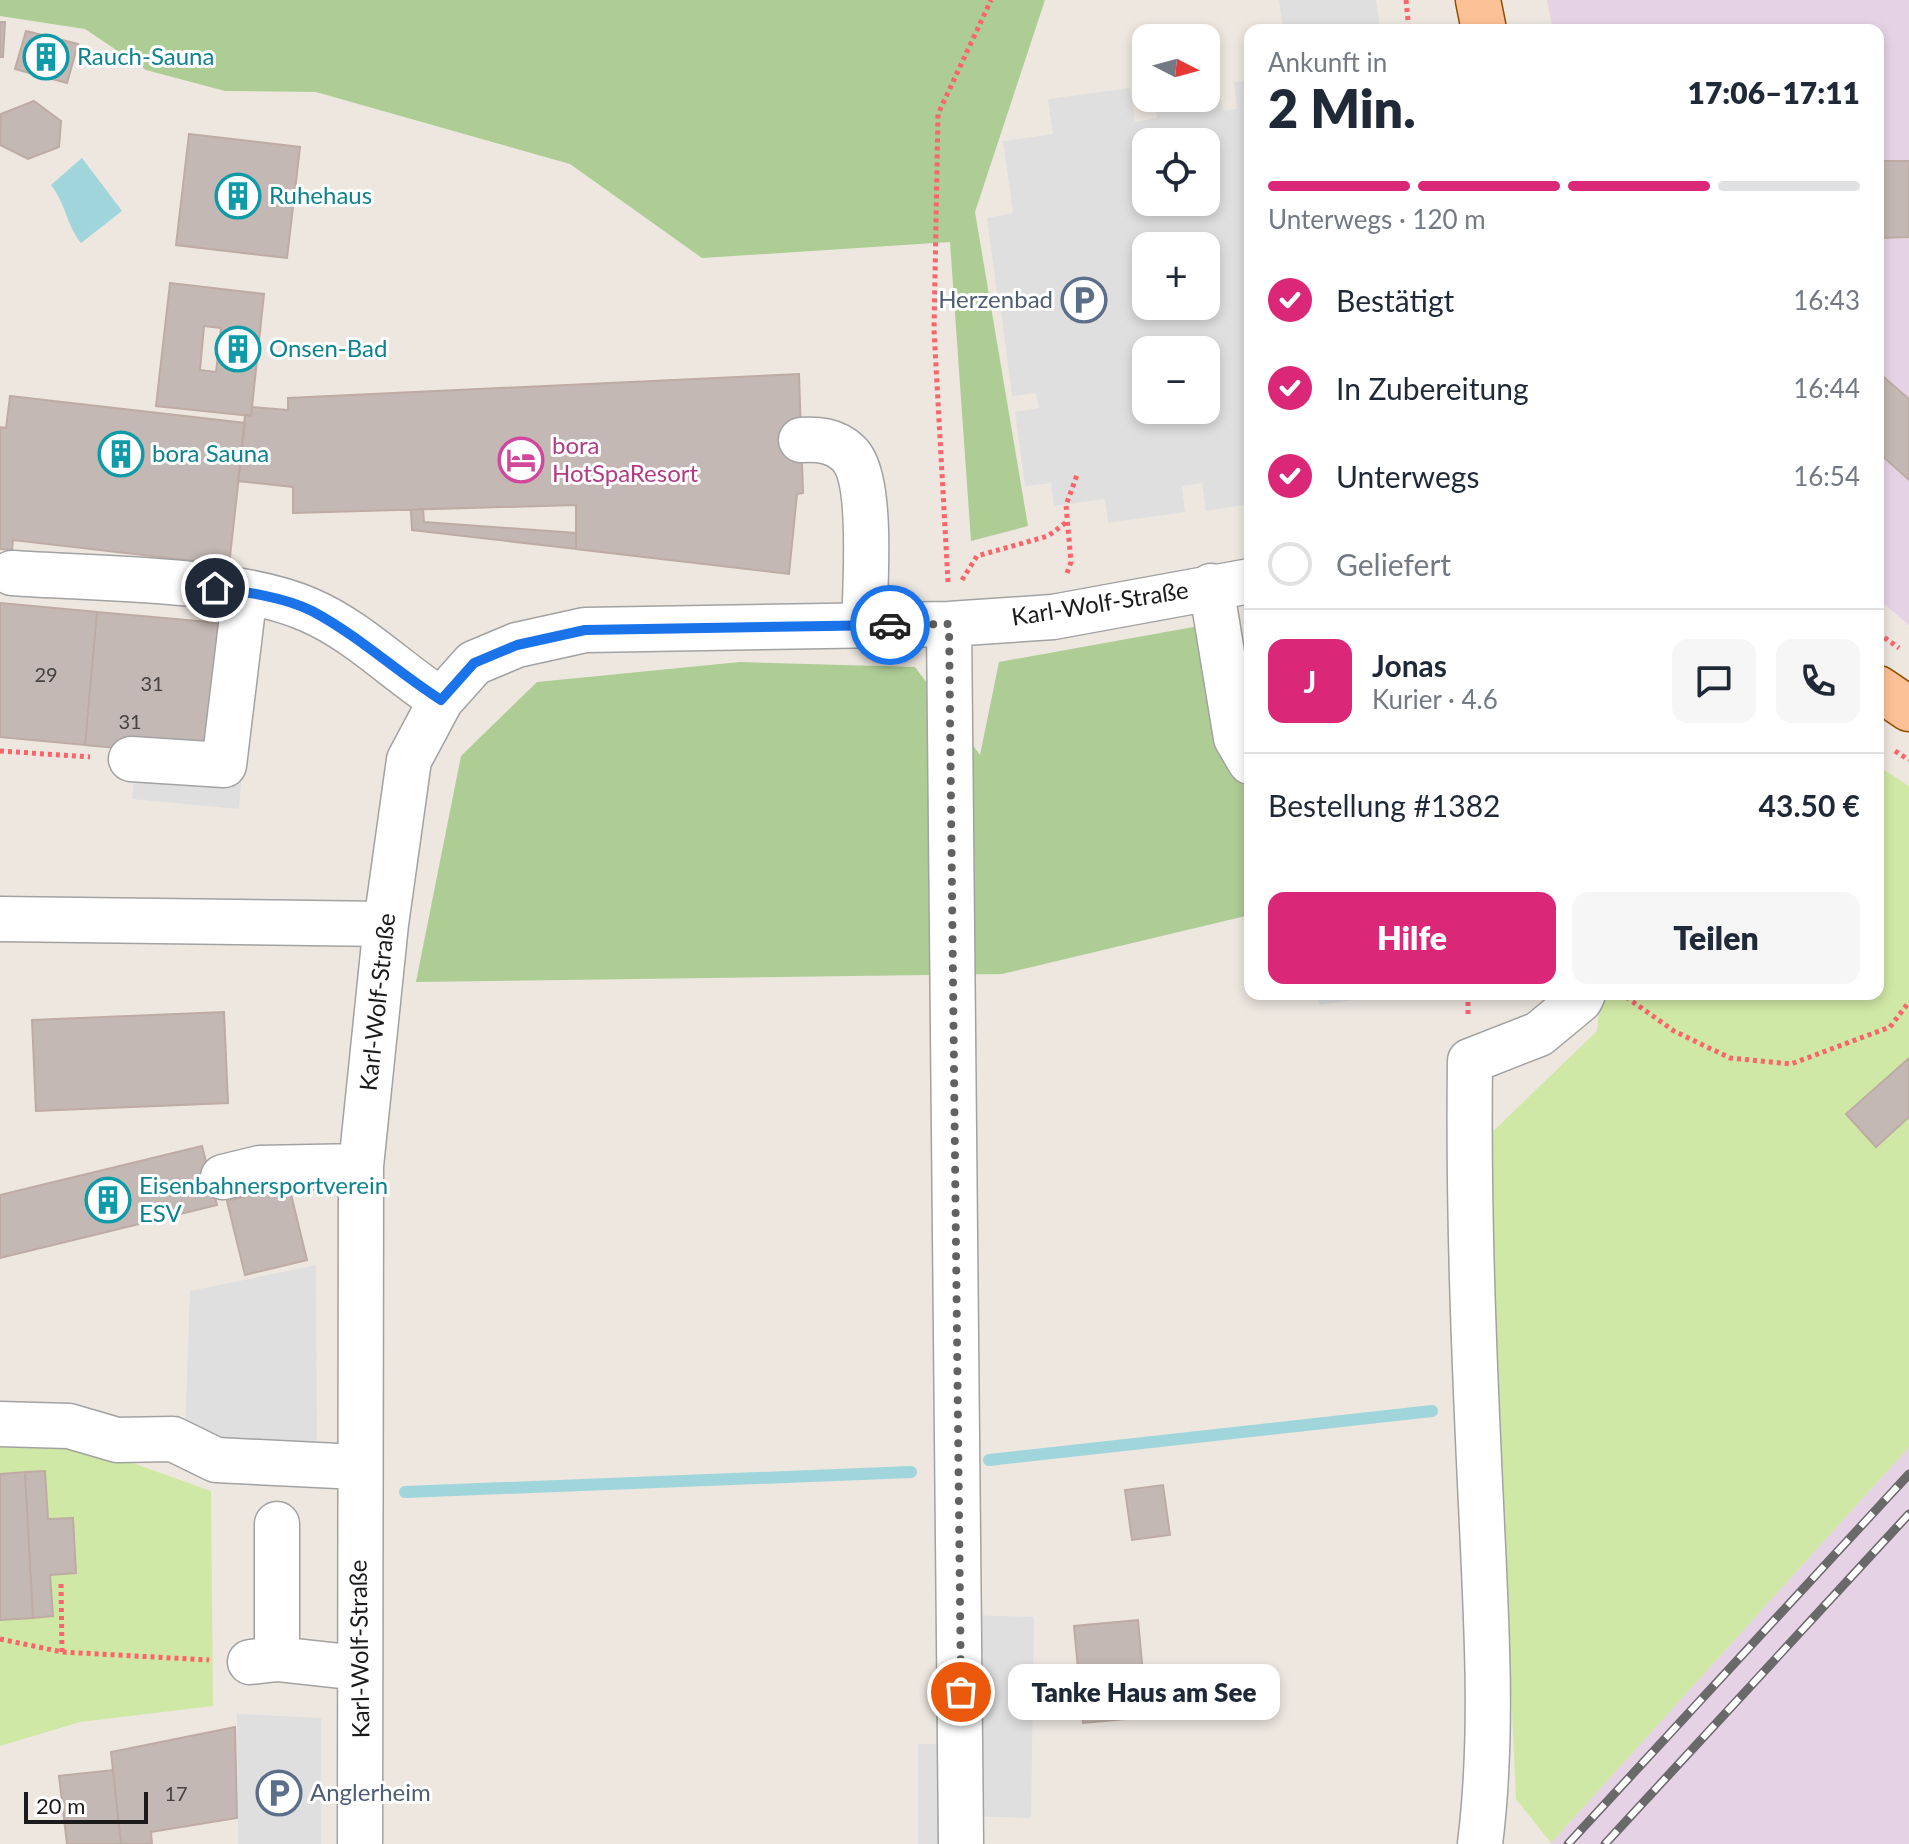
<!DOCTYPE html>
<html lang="de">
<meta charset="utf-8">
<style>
:root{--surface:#fff;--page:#f6f6f7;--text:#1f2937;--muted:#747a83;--line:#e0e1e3;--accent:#db2777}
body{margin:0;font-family:Lato,sans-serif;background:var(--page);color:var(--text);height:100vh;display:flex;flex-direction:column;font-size:30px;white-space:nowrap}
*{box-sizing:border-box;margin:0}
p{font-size:26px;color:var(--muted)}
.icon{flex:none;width:44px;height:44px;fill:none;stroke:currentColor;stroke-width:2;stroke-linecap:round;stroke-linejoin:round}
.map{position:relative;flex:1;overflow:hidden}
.side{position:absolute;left:1244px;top:24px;width:640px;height:976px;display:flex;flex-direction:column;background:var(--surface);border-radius:16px;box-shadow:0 4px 12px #0003}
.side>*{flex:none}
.needle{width:52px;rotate:96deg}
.buttons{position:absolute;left:1132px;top:24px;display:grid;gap:16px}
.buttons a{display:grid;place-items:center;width:88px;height:88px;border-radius:16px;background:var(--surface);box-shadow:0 4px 12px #0003;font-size:40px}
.scale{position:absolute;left:24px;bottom:20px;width:124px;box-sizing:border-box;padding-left:8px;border:4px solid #1b1b1b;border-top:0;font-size:22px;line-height:28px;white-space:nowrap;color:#1b1b1b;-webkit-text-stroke:6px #fff;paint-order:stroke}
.pin{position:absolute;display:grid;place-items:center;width:68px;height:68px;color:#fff;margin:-34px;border:4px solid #fff;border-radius:50%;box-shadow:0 2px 8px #0007}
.courier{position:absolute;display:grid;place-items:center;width:80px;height:80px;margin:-40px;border:6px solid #1a73e8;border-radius:50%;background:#fff;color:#222;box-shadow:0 2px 10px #0007}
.bubble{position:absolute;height:56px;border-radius:16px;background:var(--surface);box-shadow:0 4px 12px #0003;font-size:26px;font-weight:800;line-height:56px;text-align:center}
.headline em{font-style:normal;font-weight:800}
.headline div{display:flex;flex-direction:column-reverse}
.headline{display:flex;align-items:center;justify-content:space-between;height:136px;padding:0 24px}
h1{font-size:52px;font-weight:800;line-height:60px}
.bar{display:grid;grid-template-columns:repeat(4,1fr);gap:12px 8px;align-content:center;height:96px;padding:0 24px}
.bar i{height:10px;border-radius:6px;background:var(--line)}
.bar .active{background:var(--accent)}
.bar p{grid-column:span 4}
.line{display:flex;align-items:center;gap:20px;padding:0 24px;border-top:2px solid var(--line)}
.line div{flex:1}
.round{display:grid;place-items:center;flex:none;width:84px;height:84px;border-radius:16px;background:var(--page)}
ol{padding:0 24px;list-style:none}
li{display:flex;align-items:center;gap:24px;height:88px}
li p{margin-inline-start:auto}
li .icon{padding:8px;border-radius:50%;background:var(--accent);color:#fff;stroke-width:4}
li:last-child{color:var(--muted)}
li i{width:44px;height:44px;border:4px solid var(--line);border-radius:50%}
.button{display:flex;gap:16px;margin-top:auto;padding:16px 24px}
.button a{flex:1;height:92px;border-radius:16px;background:var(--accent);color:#fff;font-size:32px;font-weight:800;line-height:92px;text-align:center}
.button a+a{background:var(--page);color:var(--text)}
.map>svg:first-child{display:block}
.industrial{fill:#e6d2e5}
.grass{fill:#d0e8a5}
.forest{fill:#adcd94}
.parking{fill:#dfdfdf;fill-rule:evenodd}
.water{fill:#a0d6db}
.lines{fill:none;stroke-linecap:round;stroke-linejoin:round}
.stream{stroke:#a0d6db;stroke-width:12}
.building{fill:#c4b8b4;stroke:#beaba3;stroke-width:2;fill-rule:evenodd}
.minor-casing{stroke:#a2a2a2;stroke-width:47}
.major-casing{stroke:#924d00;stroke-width:47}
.path{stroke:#fa646a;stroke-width:5;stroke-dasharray:4 4;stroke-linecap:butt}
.minor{stroke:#fff;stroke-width:44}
.major{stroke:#fcc196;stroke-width:44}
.rail-casing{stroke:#696969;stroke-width:9}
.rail{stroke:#fff;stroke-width:6;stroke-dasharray:18;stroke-linecap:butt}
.done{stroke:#646260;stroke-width:8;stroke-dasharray:0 14.4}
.route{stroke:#1a73e8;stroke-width:10}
.labels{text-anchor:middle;stroke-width:6;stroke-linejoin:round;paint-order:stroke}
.number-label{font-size:20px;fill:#454241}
.culture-label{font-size:24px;fill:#0d838f;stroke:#fff;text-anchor:start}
.service-label{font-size:24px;fill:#4e5e75;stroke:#fff;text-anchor:end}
.hotel-label{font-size:24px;fill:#b23c85;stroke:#fff;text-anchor:start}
.street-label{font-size:24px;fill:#1b1b1b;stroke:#fff}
</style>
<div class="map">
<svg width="1909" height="1844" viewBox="0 0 1909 1844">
<rect width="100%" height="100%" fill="#ede7e0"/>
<path class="industrial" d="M1547,0H1909V625L1878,599V30H1553Z
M1909,1447V1844H1550L1551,1843Z"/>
<path class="grass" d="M1878,766L1909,786V1447L1551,1843L1516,1799L1486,1138L1597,1031L1601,994H1878Z
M32,1427L211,1491L213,1706L80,1722L0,1746V1435Z"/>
<path class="forest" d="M0,0H1045L975,212L1028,526L971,541L950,242L702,258L570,164L316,92L225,91L146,70L85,29L0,16Z
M1199,626L1224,762L1250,781V915L1002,974L416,982L461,756L537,682L740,662L915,667L980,755L999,662Z"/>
<path class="parking" d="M1279,0H1376L1380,30H1283Z
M1250,80V504L1206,511L1202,483L1182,486L1185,512L1108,523L1105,499L1054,506L1051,483L1025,486L1015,412L1039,408L1036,393L1012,396L1001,310L1023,307L1021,291L997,293L987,218L1013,213L1003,141L1053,134L1048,99L1130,88L1135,122L1157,118L1155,98H1206V86L1218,84L1223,111L1237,109L1234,82ZM1206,142V202H1146V142ZM1146,246H1206V306H1146ZM1206,350V410H1146V350Z
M136,763L242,773L239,809L132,799Z
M1318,994H1394L1320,1005Z
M316,1265L317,1452L185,1436L190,1291Z
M961,1615L1034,1617L1031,1818L962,1816L961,1844H918V1744H961Z
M237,1714L321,1718V1844H238Z"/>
<path class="water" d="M82,158L122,211L81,243C66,224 66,204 51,185Z"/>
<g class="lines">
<path class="stream" d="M989,1460L1432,1411
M405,1492L911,1472"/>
</g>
<path class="building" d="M0,22H5L3,57H0Z
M1776,27H1817V30H1776Z
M26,31L78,44L67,83L15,69Z
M34,101L61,121L59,147L28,159L0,145L1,114Z
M189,134L300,147L287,258L176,245Z
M1878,161H1909V237L1878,238Z
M170,283L264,294L251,416L156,406ZM204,326L221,328L216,372L200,370Z
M1878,372L1909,399V480L1878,452Z
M799,374L803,493L797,494L789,574L576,549V505L293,513V487L238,481L245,415L251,416L252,407L288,410V398Z
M10,396L245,423L229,565L13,540L12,550L0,549V427L6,428Z
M423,509L424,522L576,533V549L412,530L411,510Z
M0,603L97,612L85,745L0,737Z
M97,612L219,623L207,756L85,745Z
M224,1012L228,1103L36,1111L32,1020Z
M1909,1058V1117L1876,1147L1846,1114Z
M202,1146L217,1205L0,1258V1195Z
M289,1186L307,1260L245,1275L227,1201Z
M45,1471L48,1519L73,1518L76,1573L50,1575L53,1616L33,1618L25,1472Z
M25,1472L33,1618L0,1620V1474Z
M1163,1485L1170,1535L1132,1540L1125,1490Z
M1138,1620L1147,1717L1083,1723L1074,1626Z
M235,1727L237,1818L151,1832L152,1844H121L111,1752Z
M113,1770L121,1844H67L59,1776Z"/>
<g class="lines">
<g class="minor-casing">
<path id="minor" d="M801,440C818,439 834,440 848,453C874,477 865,588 864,626
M12,573C95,579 235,577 309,610C358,631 397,672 441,700
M1211,586L1236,738L1250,762
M949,624L961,1844
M131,759L224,765L245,592
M0,919L386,924
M223,1177L260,1168L361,1166
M0,1424L69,1426L117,1440L173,1439L216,1460L358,1467
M277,1659V1524
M250,1662L277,1659L359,1668
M360,1844L361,1166L386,924L409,760L441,700L474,663L517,645L585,630L949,624L1053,617L1250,581
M1480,1844C1494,1732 1486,1617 1481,1504C1474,1357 1468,1209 1470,1061L1539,1034L1580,1000L1583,994"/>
</g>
<g class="major-casing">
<path id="major" d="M1478,0L1484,30
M1878,688L1909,709"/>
</g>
<path class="path" d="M1406,0L1409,30
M1067,573L1071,562L1066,505L1077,475
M962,580L977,556L1048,536L1068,521
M948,582L934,330L938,114L991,0
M1878,633L1899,648
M0,751L90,757
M1895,751L1909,760
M1468,994V1016
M1626,997L1674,1031L1730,1058L1791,1064L1890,1027L1909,1002
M61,1584L62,1652
M0,1639L62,1652L209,1660"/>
<use href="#minor" class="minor"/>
<use href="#major" class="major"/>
<g class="rail-casing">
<path id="rail" d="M1568,1844L1909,1474
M1605,1844L1909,1514"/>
</g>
<use href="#rail" class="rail"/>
</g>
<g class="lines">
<path class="done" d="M890,625L949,624L961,1692"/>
<path class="route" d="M215,588C246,592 285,597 312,611C359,636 397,672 441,700L474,663L517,645L585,630L890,625"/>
</g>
<defs>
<g id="building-ring" transform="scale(2.3)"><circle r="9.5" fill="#fff" stroke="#0f9aa8" stroke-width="1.5"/><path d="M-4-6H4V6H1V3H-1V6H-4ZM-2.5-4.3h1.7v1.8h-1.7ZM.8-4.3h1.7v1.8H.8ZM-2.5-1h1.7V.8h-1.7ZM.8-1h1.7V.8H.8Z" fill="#0f9aa8"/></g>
<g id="parking-ring" transform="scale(2.3)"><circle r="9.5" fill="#fff" stroke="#5c6f8a" stroke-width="1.5"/><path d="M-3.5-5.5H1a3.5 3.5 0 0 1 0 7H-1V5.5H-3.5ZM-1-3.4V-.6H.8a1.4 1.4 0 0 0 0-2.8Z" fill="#5c6f8a"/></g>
<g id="hotel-ring" transform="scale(2.3)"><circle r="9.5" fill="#fff" stroke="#d1479c" stroke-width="1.5"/><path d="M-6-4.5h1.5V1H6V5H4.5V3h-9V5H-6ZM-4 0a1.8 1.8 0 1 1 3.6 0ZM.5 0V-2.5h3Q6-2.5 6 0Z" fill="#d1479c"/></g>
</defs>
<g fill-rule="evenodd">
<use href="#building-ring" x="46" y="57"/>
<use href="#building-ring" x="238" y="196"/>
<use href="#parking-ring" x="1084" y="300"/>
<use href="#building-ring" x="238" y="349"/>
<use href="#building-ring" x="121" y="454"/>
<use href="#hotel-ring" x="521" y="460"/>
<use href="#building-ring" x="108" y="1200"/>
<use href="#parking-ring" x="279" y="1793"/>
</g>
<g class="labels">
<g class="number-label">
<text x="46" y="682">29</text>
<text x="152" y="691">31</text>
<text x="130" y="729">31</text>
<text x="176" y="1801">17</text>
</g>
<g class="culture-label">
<text x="77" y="65">Rauch-Sauna</text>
<text x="269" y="204">Ruhehaus</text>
<text x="269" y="357">Onsen-Bad</text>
<text x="152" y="462">bora Sauna</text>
<text x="139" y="1194">Eisenbahnersportverein<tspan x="139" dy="28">ESV</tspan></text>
</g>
<g class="service-label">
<text x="1053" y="308">Herzenbad</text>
<text x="310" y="1801" text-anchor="start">Anglerheim</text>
</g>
<g class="hotel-label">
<text x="552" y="454">bora<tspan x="552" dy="28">HotSpaResort</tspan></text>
</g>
<g class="street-label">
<text transform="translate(1100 604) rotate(-9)" y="8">Karl-Wolf-Straße</text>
<text transform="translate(378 1002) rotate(-84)" y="8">Karl-Wolf-Straße</text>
<text transform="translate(360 1649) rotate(-91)" y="8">Karl-Wolf-Straße</text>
</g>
</g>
</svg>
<div class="buttons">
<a><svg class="needle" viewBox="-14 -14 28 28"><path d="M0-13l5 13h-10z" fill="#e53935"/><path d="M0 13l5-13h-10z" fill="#747a83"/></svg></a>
<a><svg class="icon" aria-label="locate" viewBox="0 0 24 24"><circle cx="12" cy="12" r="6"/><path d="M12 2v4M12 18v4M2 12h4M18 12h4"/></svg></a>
<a>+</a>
<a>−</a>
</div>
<div class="scale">20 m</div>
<div class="pin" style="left:961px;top:1692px;background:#ea580c"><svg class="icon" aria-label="bag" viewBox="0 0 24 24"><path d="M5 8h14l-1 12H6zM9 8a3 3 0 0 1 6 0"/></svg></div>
<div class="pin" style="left:215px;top:588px;background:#1f2937"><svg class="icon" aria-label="home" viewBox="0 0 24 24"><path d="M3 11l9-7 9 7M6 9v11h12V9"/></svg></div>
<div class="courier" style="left:890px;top:625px"><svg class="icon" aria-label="car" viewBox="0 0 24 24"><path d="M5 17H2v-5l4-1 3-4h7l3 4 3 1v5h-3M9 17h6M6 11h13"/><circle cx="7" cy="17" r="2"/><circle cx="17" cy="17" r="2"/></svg></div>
<div class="bubble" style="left:1008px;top:1664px;width:272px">Tanke Haus am See</div>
<section class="side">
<div class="headline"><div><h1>2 Min.</h1><p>Ankunft in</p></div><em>17:06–17:11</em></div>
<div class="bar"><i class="active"></i><i class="active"></i><i class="active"></i><i></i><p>Unterwegs · 120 m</p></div>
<ol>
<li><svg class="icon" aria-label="check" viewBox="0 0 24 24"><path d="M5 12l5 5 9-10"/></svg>Bestätigt<p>16:43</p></li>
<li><svg class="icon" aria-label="check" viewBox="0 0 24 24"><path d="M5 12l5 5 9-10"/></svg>In Zubereitung<p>16:44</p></li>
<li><svg class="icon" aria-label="check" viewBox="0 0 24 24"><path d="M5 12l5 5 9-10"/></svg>Unterwegs<p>16:54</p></li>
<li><i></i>Geliefert</li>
</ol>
<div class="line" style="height:144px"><b class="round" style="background:var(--accent);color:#fff">J</b><div><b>Jonas</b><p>Kurier · 4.6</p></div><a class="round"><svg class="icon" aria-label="chat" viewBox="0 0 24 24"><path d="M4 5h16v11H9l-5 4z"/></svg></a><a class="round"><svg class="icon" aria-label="phone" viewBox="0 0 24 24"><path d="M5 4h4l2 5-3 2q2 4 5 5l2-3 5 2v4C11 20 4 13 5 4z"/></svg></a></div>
<div class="line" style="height:104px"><div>Bestellung #1382</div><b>43.50 €</b></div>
<div class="button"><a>Hilfe</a><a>Teilen</a></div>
</section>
</div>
